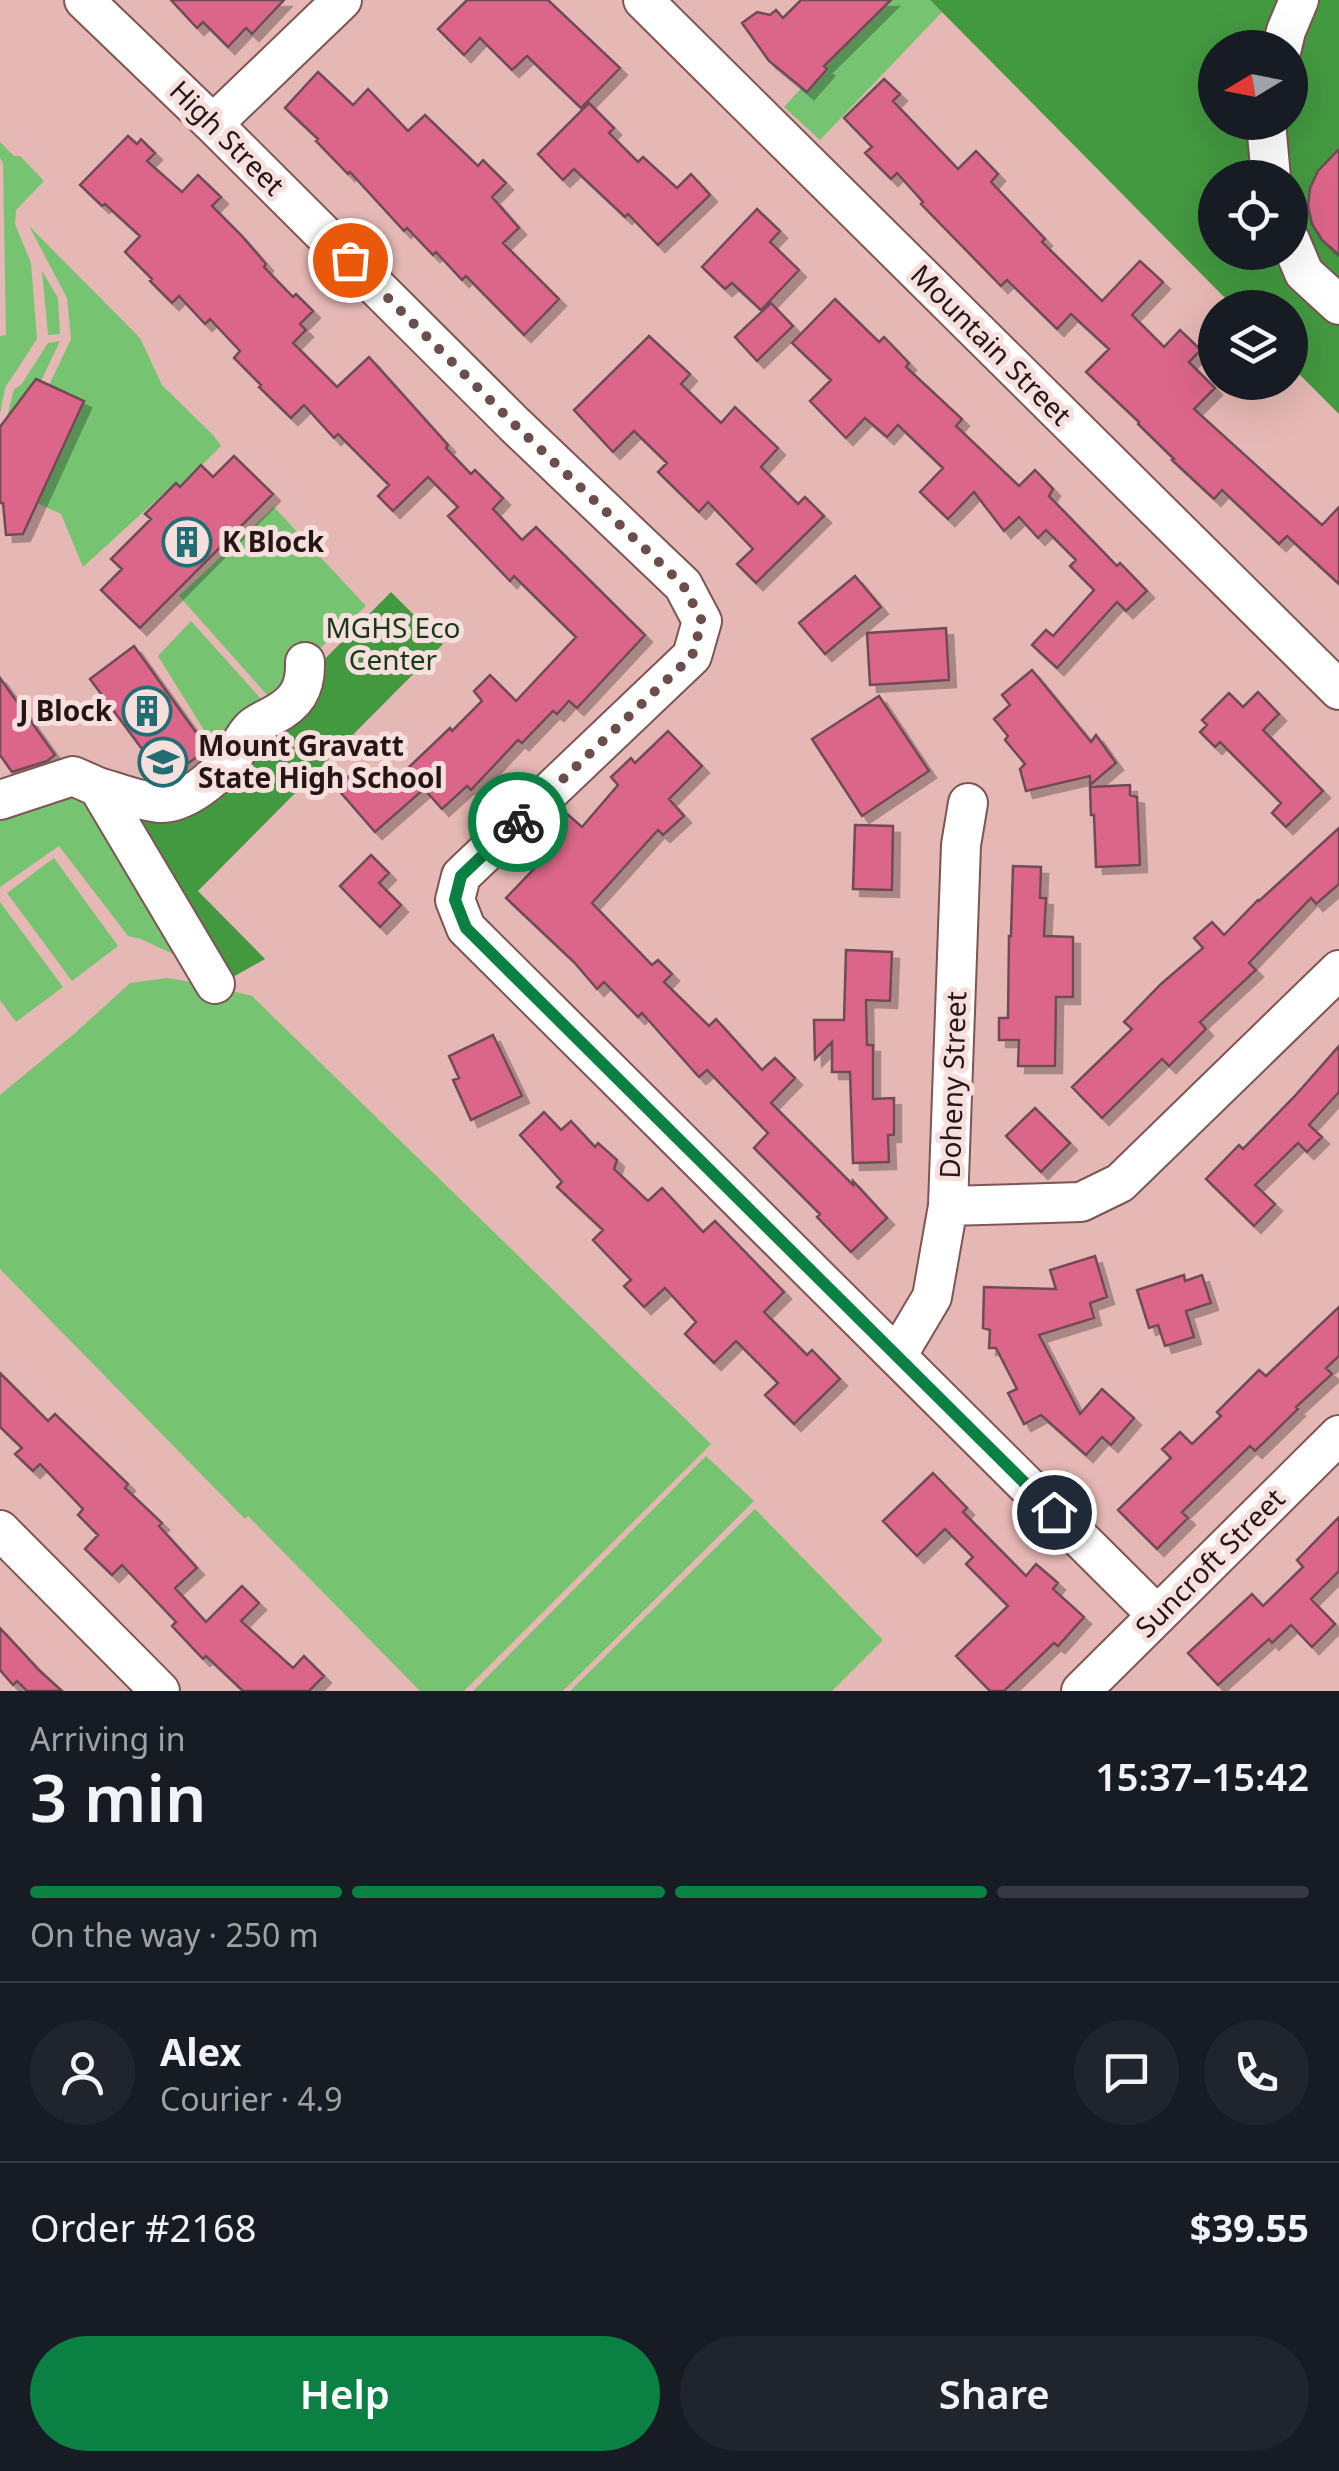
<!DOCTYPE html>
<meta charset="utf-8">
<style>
:root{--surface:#171b24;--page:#20242c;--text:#f1f3f6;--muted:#9ea1a6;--line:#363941;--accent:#0b8043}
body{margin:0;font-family:"Noto Sans",sans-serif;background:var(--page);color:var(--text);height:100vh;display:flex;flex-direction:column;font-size:38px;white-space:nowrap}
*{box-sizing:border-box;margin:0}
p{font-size:32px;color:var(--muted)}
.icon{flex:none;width:55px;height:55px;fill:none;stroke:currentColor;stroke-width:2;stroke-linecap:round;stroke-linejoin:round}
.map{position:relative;height:1691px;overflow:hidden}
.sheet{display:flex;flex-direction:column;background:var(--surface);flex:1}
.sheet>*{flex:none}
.needle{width:65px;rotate:260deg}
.controls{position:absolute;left:1198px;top:30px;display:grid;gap:20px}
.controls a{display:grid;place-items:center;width:110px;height:110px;border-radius:50%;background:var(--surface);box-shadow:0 10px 40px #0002;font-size:50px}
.pin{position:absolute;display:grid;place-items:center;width:85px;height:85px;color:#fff;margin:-42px;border:5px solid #fff;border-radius:50%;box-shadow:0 2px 10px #0007}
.courier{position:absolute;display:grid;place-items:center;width:100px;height:100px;margin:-50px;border:8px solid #0b8043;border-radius:50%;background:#fff;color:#222;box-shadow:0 2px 12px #0007}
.overview em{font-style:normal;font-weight:600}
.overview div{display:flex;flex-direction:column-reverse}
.overview{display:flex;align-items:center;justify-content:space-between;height:170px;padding:0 30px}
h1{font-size:65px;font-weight:600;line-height:75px}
.bar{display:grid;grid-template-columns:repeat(4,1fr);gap:15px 10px;align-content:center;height:120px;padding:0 30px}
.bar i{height:12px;border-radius:8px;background:var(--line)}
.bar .active{background:var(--accent)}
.bar p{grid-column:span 4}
.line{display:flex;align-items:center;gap:25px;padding:0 30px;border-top:2px solid var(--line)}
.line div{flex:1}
.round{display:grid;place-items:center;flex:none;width:105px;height:105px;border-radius:52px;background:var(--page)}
.button{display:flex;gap:20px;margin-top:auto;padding:20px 30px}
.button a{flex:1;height:115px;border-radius:60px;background:var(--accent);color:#fff;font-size:40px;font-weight:600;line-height:115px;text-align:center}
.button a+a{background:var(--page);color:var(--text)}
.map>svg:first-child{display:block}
.green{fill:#76c472}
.forest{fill:#439940;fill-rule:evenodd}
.building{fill:#dc668a;stroke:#704b54;stroke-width:2.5;filter:url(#shadow)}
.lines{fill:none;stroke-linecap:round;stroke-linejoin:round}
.minor-casing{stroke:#7d5553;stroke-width:42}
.minor{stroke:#fff;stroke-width:38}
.done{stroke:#694e4c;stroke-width:10;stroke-dasharray:0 18}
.route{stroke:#0b8043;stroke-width:12}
.labels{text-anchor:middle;stroke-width:10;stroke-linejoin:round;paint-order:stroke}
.street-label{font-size:28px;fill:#251514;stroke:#f7dfdd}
.poi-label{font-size:28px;font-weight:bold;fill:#251514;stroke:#f7dfdd;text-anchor:start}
.park-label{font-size:28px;fill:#173916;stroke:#f7dfdd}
</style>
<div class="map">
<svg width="1339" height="1691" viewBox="0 0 1339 1691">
<defs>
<filter id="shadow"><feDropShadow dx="7" dy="7" stdDeviation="0" flood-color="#0004"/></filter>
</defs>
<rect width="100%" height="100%" fill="#e6b8b5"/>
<path class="green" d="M881,0H930L942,12L820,140L784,107Z
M0,142L14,156H20L44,181L16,210L15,224L31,263L37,339L5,388L0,414V336L6,335L3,163L0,158Z
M29,226L140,338L162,385L214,436L221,446L180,487L175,483L83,567L61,514L37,503L84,401L49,385L71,339L67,298Z
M42,271L58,298L60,334L48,335Z
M60,341L41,381L35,380L7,417L14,389L21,385L48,343Z
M274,507L366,606L268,696L179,596Z
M191,621L262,700L212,743L158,656Z
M77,785L192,951L173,954L141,939L128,936L59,846L0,887V810Z
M54,858L118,946L72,981L7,893Z
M0,902L63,987L16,1022L0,1000Z
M167,978L208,985L252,996L711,1444L464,1691H420L248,1516L245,1519L0,1269V1095L75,1033L130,983Z
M706,1456L754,1501L563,1691H473Z
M755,1509L883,1640L832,1691H570Z"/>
<path class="forest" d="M930,0H1339V414L1290,365V308L1234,307ZM1215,48H1290V122H1215ZM1215,178H1290V252H1215Z
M391,592L443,644L198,891L265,959L224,982L112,796L158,808L309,675Z"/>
<path class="building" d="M171,0H284L252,34L246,28L228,47L203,22L197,28Z
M467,0H548L620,68L581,108L527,56L512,70L480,38L464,55L438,29Z
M801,0H891L824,66L827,69L807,92L769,61L742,23L757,12L770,15L776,10L783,18Z
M318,72L353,105L368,89L408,131L425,115L478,166L483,160L506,183L492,197L519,228L503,243L559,299L524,335L466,276L462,280L436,252L433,255L407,228L404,231L350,172L348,174L316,141L318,139L285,108Z
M884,79L900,94L893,101L958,169L976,151L998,174L991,182L1045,239L1042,242L1102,301L1140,261L1163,282L1132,315L1164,347L1180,330L1201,350L1189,362L1215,388L1194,409L1322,525L1339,507V584L1287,536L1279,544L1222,490L1214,499L1172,460L1174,459L1138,424L1139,422L1086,372L1109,349L1071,314L1057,329L1007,280L1001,286L921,204L923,202L897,173L891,179L865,153L872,147L844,118Z
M589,103L614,128L609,133L638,162L643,157L677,188L691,174L710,195L658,245L628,214L625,217L574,169L563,180L538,154Z
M128,136L137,144L141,139L155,153L147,161L182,192L198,175L221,197L212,206L241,235L266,264L264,267L293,297L296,294L313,311L300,324L306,330L293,343L337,387L369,357L448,445L446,448L471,474L475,470L503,498L493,509L522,540L536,527L645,635L577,708L569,701L557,714L553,711L522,743L518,740L471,790L467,786L442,809L424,789L375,832L336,787L362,764L385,790L450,728L452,731L482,701L474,691L490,675L516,701L576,637L514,576L510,581L448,516L458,507L428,477L393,511L378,496L389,485L338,434L334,438L304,405L291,418L259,387L261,385L234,358L240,351L210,319L205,324L179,296L172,303L150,281L152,279L125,252L140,236L105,204L102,206L80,185Z
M1339,149V255L1322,240L1312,224L1308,206L1310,188L1318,171Z
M757,209L780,231L770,242L799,270L761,310L732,283L725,289L702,267Z
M835,299L879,342L884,337L909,363L906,367L962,419L956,426L1019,486L1035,470L1053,489L1049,496L1117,566L1120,563L1147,591L1126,611L1117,602L1057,668L1032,645L1046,630L1053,636L1094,590L1070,566L1076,560L1046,530L1038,538L1019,517L1004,531L974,492L948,519L920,492L943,468L898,425L887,437L865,418L846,438L810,401L831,380L792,343Z
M771,303L793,326L757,361L735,337Z
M649,336L690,374L681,384L721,423L735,407L778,448L761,467L798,504L805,497L824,516L756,583L737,564L753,549L708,502L699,512L658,472L667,463L634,431L613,452L574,410Z
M36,379L84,401L23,534L6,535L3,503H0V427Z
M234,456L273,494L140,628L101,590L122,569L111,559L151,519L145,514L176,483L180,487L201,465L213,477Z
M855,576L881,607L825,654L799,623Z
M946,628L949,680L870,685L867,633Z
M134,646L208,749L165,780L90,679Z
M1032,670L1091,742L1096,735L1116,763L1090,785V776L1026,791L1020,769L1025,764L1005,740L1008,736L994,719L1010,705L1002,695Z
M0,678L55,755L47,761L12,772L0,755Z
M1258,692L1279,714L1263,730L1323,791L1286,827L1272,813L1281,803L1220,742L1215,747L1200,732L1207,725L1202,720L1229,693L1243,707Z
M879,696L929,771L862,816L812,739Z
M668,731L702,766L669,799L684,816L663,835L658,830L592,903L652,965L658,960L672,974L664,982L709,1026L716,1019L762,1070L775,1058L795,1078L771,1103L853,1185V1181L887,1218L851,1252L817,1217L820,1214L754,1148L768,1133L707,1070L699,1077L642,1013L638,1017L604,982L597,989L574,962L506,898L555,847L545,837L566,813L582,827L618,785L611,777L631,758L635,763Z
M1130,785V795L1137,797L1140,865L1096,867L1094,815H1091L1090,787Z
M855,825L893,826L892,890L853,889Z
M1339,828V884L1316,904L1311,898L1249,963L1256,970L1200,1022L1206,1029L1169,1066L1162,1059L1102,1118L1072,1087L1132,1029L1124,1022L1161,984L1203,948L1194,938L1212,922L1224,935L1258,900L1259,901Z
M371,855L389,873L379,883L401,905L380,927L340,886Z
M1013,866L1041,867L1040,898H1046L1044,936L1073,937V997H1056L1055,1066H1018L1019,1040H999V1018H1008L1009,936H1011Z
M846,950L892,952L890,1001L866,1000L867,1045H873V1099L894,1098V1135H888L889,1162L853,1163L850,1072H832V1042L815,1059L814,1020H844Z
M493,1035L522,1096L471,1120L453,1080L459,1078L449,1056Z
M1339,1046V1092L1309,1125L1322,1137L1307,1152L1298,1143L1255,1185L1275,1204L1254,1226L1206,1179L1239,1145L1243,1149L1294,1097Z
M1035,1108L1070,1143L1041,1172L1006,1136Z
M544,1112L561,1130L571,1121L595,1147L598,1143L617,1160L614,1169L648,1201L662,1188L703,1232L715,1221L784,1292L764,1312L807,1355L812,1350L840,1379L794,1424L765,1395L778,1383L736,1341L714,1363L685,1334L696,1322L665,1288L644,1307L624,1286L631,1280L593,1240L603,1230L557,1187L562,1182L520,1135Z
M1095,1256L1107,1297L1090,1303L1094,1318L1039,1335L1080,1414L1102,1389L1134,1418L1111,1445L1102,1437L1086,1455L1041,1415L1024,1424L1008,1393L1017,1389L996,1348H989L990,1330L983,1328L984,1287L1056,1289L1050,1270Z
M1184,1275L1185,1281L1202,1275L1211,1303L1186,1311L1194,1337L1165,1346L1158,1325L1149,1328L1137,1290Z
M1339,1307V1356L1326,1368L1332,1374L1296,1407L1298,1409L1255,1451L1250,1446L1182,1512L1188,1518L1157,1549L1118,1510L1171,1458L1162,1449L1180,1432L1192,1444L1221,1416L1217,1412L1259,1370L1266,1376Z
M0,1373L48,1421L55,1414L128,1484L125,1488L162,1523L159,1526L197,1568L175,1588L206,1622L242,1586L259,1603L241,1621L293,1668L304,1656L324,1676L309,1691H243L206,1656L203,1659L172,1626L176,1622L122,1565L112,1575L85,1549L98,1535L78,1515L83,1509L40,1464L33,1471L15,1454L22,1448L0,1427Z
M933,1473L967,1508L963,1512L1026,1576L1036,1564L1058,1583L1053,1589L1084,1617L1058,1646L1054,1643L1004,1691H990L956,1656L1008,1606L966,1564L973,1557L945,1529L917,1556L883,1521Z
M1339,1517V1571L1311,1599L1335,1624L1312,1647L1291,1625L1272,1643L1269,1639L1218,1685L1188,1653L1252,1594L1263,1606L1303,1567L1297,1560Z
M0,1628L39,1670L62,1691H27L17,1681L13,1685L0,1670Z"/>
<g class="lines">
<g class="minor-casing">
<path id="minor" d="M84,0L213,124L514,424L683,585L702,621L692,656L461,876L455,900L466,928L1157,1615
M643,0L1339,690
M1282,48L1286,31L1299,0
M1266,122L1271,178
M213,124L342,0
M1290,240L1304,273L1339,305
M98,787C117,792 139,801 159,803C185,804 214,779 230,760C239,751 242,737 252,728C257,723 265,720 272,716C296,704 306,689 305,662
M0,800L73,776L98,787L215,984
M948,1206L1081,1202L1120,1183L1339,970
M897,1356L932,1297L948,1206L961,845L968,803
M0,1530L160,1691
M1081,1691L1339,1435"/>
</g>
<use href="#minor" class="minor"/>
</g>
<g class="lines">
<path class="done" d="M350,260L514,424L683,585L702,621L692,656L518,822"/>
<path class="route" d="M518,822L461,876L455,900L466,928L1054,1512"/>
</g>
<defs>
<g id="building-ring" transform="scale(2.5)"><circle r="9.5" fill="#f7dfdd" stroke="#226d74" stroke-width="1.5"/><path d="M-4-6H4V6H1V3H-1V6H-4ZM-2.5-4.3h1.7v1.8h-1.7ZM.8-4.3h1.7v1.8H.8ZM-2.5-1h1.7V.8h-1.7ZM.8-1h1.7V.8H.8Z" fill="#226d74"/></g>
<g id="school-ring" transform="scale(2.5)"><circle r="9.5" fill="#f7dfdd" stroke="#226d74" stroke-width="1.5"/><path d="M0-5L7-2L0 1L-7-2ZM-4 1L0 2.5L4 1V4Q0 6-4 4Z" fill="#226d74"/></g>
</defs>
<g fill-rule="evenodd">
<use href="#building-ring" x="187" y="542"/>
<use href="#building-ring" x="147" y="711"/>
<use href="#school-ring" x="163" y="762"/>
</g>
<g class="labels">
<g class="street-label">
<text transform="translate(227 138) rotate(45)" y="10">High Street</text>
<text transform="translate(991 345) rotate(45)" y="10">Mountain Street</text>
<text transform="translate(953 1085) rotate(-88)" y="10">Doheny Street</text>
<text transform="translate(1210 1563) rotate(-45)" y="10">Suncroft Street</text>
</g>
<g class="poi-label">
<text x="222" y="552">K Block</text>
<text x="112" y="721" text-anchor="end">J Block</text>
<text x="198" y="756">Mount Gravatt<tspan x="198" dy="32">State High School</tspan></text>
</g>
<g class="park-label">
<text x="393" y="638">MGHS Eco<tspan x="393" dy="32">Center</tspan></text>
</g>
</g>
</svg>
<div class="controls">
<a><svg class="needle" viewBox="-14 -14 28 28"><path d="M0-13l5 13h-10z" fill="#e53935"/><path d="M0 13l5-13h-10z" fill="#9ea1a6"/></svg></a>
<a><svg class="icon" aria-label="locate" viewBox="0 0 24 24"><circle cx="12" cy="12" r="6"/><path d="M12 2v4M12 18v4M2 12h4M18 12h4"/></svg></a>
<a><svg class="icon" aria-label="layers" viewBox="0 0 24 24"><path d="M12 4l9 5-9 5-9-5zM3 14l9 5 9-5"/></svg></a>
</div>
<div class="pin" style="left:350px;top:260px;background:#ea580c"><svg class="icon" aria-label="bag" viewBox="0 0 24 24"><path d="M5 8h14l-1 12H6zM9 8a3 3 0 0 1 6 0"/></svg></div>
<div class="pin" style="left:1054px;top:1512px;background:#1f2937"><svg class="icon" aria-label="home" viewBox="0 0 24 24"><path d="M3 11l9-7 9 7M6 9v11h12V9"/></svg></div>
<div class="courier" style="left:518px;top:822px"><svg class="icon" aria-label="bike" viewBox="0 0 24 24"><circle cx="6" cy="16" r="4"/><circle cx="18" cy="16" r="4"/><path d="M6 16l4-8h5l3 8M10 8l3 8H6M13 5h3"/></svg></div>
</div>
<section class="sheet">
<div class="overview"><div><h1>3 min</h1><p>Arriving in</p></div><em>15:37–15:42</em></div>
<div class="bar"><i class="active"></i><i class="active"></i><i class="active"></i><i></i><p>On the way · 250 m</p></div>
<div class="line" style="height:180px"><a class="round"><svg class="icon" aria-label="person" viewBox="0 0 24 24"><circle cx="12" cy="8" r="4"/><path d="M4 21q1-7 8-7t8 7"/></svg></a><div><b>Alex</b><p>Courier · 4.9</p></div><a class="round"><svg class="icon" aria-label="chat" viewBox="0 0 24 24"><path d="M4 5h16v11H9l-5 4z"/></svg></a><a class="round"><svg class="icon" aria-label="phone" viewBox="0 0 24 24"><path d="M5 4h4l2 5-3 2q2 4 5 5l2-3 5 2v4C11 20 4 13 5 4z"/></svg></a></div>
<div class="line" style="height:130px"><div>Order #2168</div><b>$39.55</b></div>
<div class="button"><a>Help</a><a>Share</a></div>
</section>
